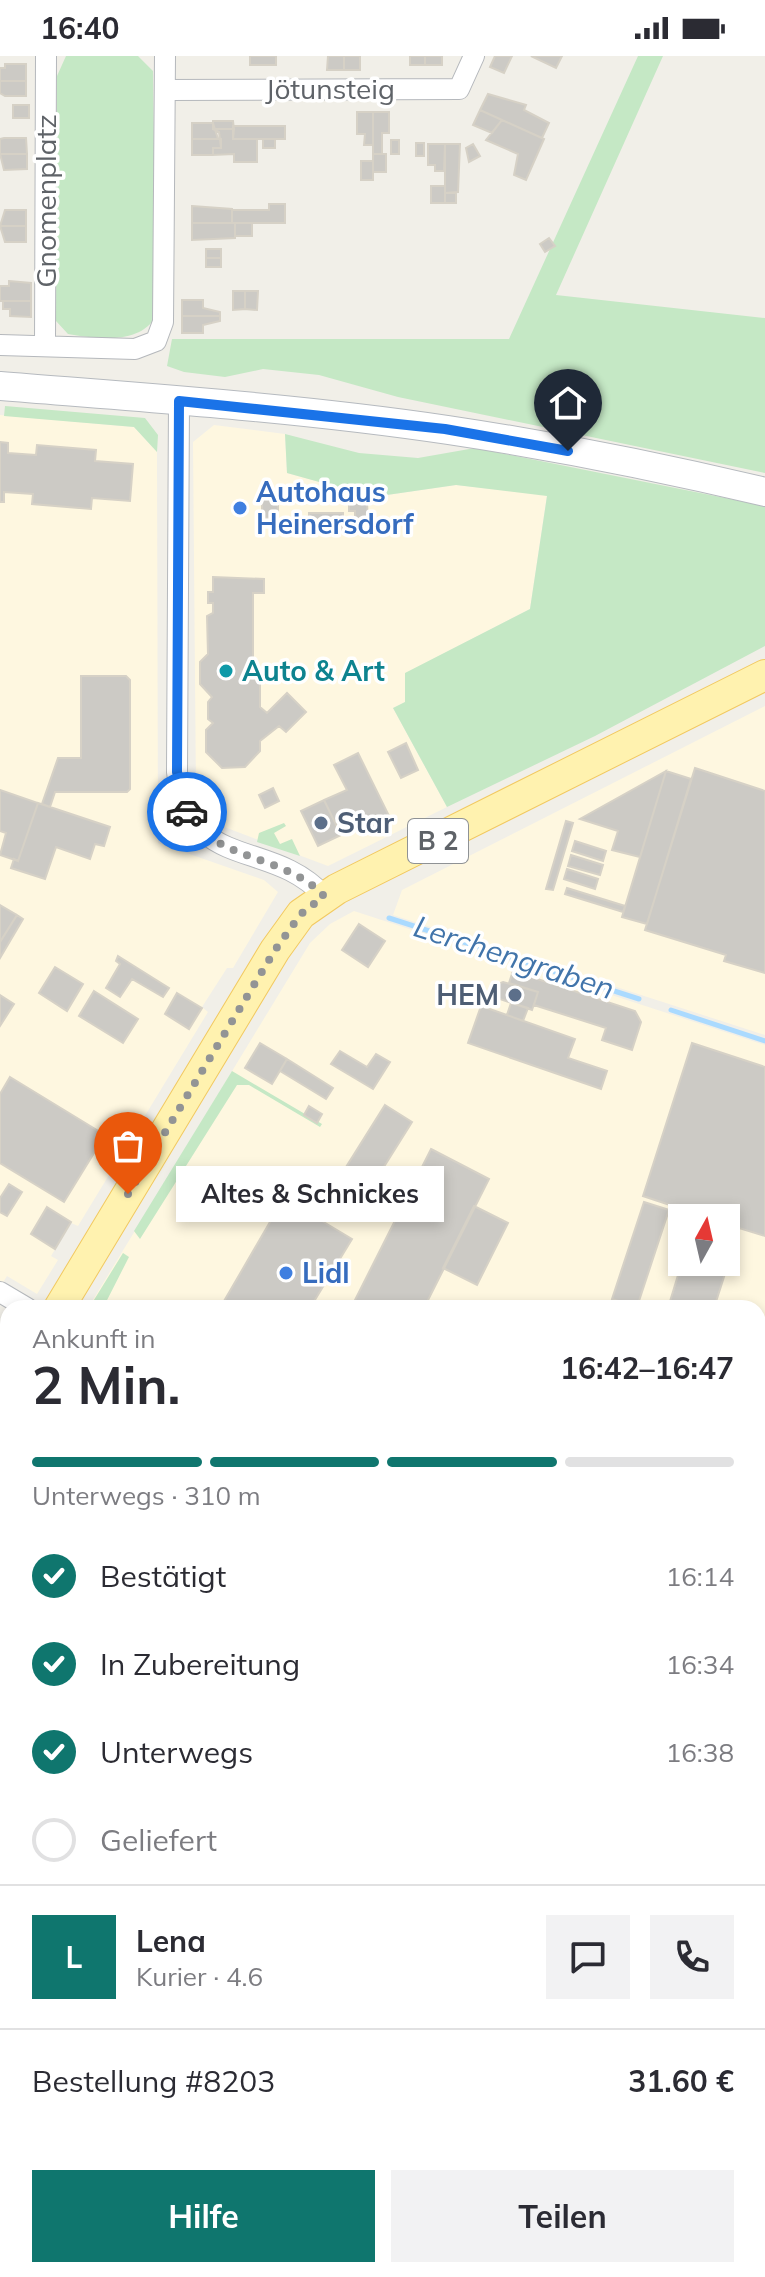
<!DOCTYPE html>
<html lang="de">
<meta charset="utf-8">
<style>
:root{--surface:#fff;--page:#f2f2f3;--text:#2b2b33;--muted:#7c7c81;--line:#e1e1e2;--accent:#0f766e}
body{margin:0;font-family:Mulish,sans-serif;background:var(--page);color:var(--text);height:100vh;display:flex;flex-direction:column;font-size:30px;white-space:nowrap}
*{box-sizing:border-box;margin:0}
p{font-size:26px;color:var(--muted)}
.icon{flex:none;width:44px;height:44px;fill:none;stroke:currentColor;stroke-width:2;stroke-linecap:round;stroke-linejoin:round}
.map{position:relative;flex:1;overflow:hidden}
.side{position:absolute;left:0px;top:1244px;width:766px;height:978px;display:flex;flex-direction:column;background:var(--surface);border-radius:24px 24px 0 0;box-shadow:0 4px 12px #0003}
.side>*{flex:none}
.needle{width:52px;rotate:8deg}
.controls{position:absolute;left:668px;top:1148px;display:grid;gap:16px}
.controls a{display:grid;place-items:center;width:72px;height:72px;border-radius:0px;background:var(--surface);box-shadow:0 4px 12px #0003;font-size:40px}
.pin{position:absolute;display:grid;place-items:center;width:68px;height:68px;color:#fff;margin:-82px -34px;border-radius:50% 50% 50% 0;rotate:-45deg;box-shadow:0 0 8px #0007}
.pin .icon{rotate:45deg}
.courier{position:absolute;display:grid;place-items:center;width:80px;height:80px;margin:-40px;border:6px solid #1a73e8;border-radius:50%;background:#fff;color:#222;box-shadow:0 2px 10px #0007}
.bubble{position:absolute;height:56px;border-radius:0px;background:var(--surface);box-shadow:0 4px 12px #0003;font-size:26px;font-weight:700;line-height:56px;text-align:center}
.head em{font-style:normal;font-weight:700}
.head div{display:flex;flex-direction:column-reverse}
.head{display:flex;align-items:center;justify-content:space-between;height:136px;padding:0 32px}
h1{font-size:52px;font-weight:700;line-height:60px}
.bar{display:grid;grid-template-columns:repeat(4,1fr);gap:12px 8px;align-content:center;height:96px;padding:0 32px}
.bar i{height:10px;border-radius:6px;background:var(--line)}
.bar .active{background:var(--accent)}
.bar p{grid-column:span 4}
.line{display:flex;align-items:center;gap:20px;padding:0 32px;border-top:2px solid var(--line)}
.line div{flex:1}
.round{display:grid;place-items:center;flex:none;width:84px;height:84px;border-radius:0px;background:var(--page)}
ol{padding:0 32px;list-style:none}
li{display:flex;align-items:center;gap:24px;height:88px}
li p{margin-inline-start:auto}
li .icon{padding:8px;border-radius:50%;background:var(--accent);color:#fff;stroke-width:4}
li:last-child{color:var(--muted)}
li i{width:44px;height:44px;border:4px solid var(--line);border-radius:50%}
.cta{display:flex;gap:16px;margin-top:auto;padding:16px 32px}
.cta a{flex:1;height:92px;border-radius:0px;background:var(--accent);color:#fff;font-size:32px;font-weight:700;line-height:92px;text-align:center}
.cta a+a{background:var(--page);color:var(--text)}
.status{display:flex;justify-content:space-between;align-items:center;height:56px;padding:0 40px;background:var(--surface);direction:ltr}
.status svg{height:22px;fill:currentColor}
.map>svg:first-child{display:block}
.commercial{fill:#fef7e0;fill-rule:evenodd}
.green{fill:#c5e8c5}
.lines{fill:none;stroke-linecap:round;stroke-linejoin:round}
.stream{stroke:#aadaff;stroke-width:5}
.building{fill:#cccac5;stroke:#d6d1c6;stroke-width:2}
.minor-casing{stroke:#b5b8bc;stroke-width:22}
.tertiary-casing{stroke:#b5b8bc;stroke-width:26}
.secondary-casing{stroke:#b6babf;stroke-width:30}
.primary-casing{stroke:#f2c960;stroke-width:32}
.minor{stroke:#fff;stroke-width:20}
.tertiary{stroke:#fff;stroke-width:24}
.secondary{stroke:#fff;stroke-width:28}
.primary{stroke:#fff2af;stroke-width:30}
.done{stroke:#929495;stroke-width:8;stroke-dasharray:0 14.4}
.route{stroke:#1a73e8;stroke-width:10}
.shop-dot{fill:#3f7fe0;stroke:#fff;stroke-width:3}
.culture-dot{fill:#0f9aa8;stroke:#fff;stroke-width:3}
.service-dot{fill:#5c6f8a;stroke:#fff;stroke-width:3}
.labels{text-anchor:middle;stroke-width:7;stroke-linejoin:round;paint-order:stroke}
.shield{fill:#fff;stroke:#8f9295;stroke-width:2}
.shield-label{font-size:26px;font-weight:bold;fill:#5f6368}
.street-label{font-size:28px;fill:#5f6368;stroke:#fff}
.shop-label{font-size:28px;font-weight:bold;fill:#366cbe;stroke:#fff;text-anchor:start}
.culture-label{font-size:28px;font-weight:bold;fill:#0d838f;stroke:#fff;text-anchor:start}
.service-label{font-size:28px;font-weight:bold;fill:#4e5e75;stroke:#fff;text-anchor:start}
.water-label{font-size:30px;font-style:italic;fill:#4174aa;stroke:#fff}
</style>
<div class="status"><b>16:40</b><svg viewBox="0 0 49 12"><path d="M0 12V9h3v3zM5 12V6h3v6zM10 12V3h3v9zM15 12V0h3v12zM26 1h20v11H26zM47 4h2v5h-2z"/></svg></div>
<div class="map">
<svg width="765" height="2221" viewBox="0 0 765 2221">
<rect width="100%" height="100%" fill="#f1efe8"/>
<path class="commercial" d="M0,359L134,371L157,396L158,787L264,824L278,836L233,912H227L202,951L208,956L78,1170L71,1167L51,1200L58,1204L37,1238L7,1220L0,1231Z
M214,369L285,378L287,417L373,441L456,429L547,439L530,553L406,617L405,646L393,652L447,751L328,810L219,769L211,764L196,738L193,386Z
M765,650V979L393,859L402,834Z
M354,855L765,989V1551L758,1549V1252H88L310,887L330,868ZM682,1162H726V1206H682Z
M8,1422V1911L0,1908V1434Z
M758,1602L765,1604V2221H248L251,2214H758Z
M0,1967L8,1970V2214H197L195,2221H0Z"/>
<path class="green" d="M66,0H138L153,15L156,260C140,289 97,283 68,278L56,265L57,20Z
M638,0H663L556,239L765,262V417L398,341L319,319L263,313L225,321L184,316L167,310L172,283H509Z
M5,350L145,362L158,379L157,396L134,371L4,360Z
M285,378L359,397L418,402L475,392L765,450V590L595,680L447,751L393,652L405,646V617L530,553L547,440L456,429L373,441L287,417Z
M284,767L286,770L274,777L280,788L292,783L300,800L257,786L259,777Z
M232,1015L322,1068L320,1071L249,1029H237L140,1183L134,1175Z
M123,1197L129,1201L103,1252H89Z"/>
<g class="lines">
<path class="stream" d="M389,862L639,943
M671,954L765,985"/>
</g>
<path class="building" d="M250,0H276V9H250Z
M328,0H344V14H327Z
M344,0H360V14H344Z
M410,0H425V9H410Z
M425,0H442V9H425Z
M495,0H512L504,17L490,11Z
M531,0H562L556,12Z
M5,8H26V25H0V12H5Z
M0,25H26V40H5L0,37Z
M488,38L526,49L524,54L549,67L542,82L480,54Z
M13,49H29V62H13Z
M480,54L502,64L492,77L473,69Z
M357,56H373V89H364L365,78H357Z
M373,56H389V77H382V98H373Z
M502,64L544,83L526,124L514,119L518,98L486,84Z
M213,65H233L234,73H213Z
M192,67H213L218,83H192Z
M233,70H285V83H233Z
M213,73H234L233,83H257V106H234V98L213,99V92H221L219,76Z
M4,82H26L27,98H0V83Z
M192,83H221V92H213V99H192Z
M263,83H275V92H263Z
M391,84H399V98H391Z
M416,87H424V100H416Z
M428,88H445L444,115H435V109H428Z
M445,88H460L458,136L445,137Z
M473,88L480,100L469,106L466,92Z
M0,98H27V113L4,114Z
M373,98H386V116H373Z
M361,105H373V124H361Z
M431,130H445V147H431Z
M445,137H456V147H445Z
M269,148H285V167H232V154H269Z
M192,150L232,153V167H192Z
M5,154H26V170H0Z
M192,167H235V182L192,184Z
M235,167H252V180H235Z
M0,170H26V186H5Z
M549,182L555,190L545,196L540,188Z
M206,193H221V202H206Z
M206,202H221V211H206Z
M9,225L31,227V245H0V230H9Z
M233,235H245V253L233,254Z
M245,235H258L257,254L245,253Z
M182,244H203V252L220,256V260H182Z
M3,245H31V261L10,260V253H3Z
M182,260H220V265L203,269V277H182Z
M0,386L8,387V397L36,399L37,389L96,394L95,405L133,408L130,445L92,442L91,453L32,448L33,438L4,436V446H0Z
M266,441H278V465L262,461V445Z
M349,447H367L368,464H355V455H349Z
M309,457H343V463H351V474L309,473Z
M213,521L264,523V537H253V623L260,624V651L267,657L287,637L306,656L286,676L279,670L260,685V695L245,711L222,712L206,696V674L213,667L208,663V646L212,641L200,628V606L208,598L207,560L213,557V547H208V536H213Z
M81,620H126L130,624V733L127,736H55L50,751L42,748L58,702H81Z
M406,687L418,714L401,722L388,696Z
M358,697L392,766L369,778L364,768L341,779L324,744L347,734L334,709Z
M695,712L765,735V917L724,905L726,899L645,874Z
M666,715L640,801L612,794L618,775L580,763Z
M666,715L691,723L647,868L622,861Z
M273,732L279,745L265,752L259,739Z
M0,734L38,747L18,805L0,799L6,777L0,775Z
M324,744L341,779L318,790L301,755Z
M38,747L110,771L104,790L95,788L90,803L56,791L45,823L11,812L14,803L18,805Z
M566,765L573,767L553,834L546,833Z
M575,785L606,795L603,805L572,795Z
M571,799L603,809L600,819L568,810Z
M567,813L598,823L595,833L564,823Z
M567,832L625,850L623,856L565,838Z
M0,849L17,859L0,886Z
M17,859L23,863L0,902V886Z
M359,868L385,885L368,911L342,894Z
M118,900L169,932L163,941L132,923L120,941L106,932L120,908L116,905Z
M55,911L83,928L67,955L39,937Z
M513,915L635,955L641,966L632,994L602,984L606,972L534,949L538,936L509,927Z
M503,926L538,936L532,954L488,939L493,930Z
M94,935L138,963L123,987L79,960Z
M177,937L202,952L189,973L165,958Z
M0,939L14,948L0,970Z
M511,947L528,952L523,965L507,959Z
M481,950L575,983L568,1002L607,1015L601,1033L468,987Z
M260,987L287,1003L272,1028L245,1012Z
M692,987L765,1011V1180L726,1168V1162H709L643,1140Z
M340,995L367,1011L376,998L390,1006L373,1033L331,1008Z
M287,1003L333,1032L326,1043L280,1015Z
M10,1021L105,1079L64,1146L0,1107V1038Z
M385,1049L412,1066L353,1160L326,1143Z
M309,1050L322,1058L317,1067L304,1059Z
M431,1093L489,1123L424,1252H351Z
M9,1128L22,1136L7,1160L0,1156V1142Z
M644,1146L669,1154L637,1251L612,1243Z
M297,1150L352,1183L310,1252H220L277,1154L289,1162Z
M474,1150L508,1167L477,1229L443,1212Z
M47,1151L71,1166L55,1193L31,1178Z
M726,1170L739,1174L714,1252H668L682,1206H726Z
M765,1413V1464L758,1462V1436Z
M758,1509L765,1511L758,1535Z
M0,1511L8,1516L4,1535L0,1532Z
M0,1645L8,1650V1711L0,1706Z
M758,1755H765V1823H758Z
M0,1813L8,1816V1907L0,1904Z
M758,1885H765V2015H758Z
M2,2028L8,2030V2076L1,2073L0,2077Z
M758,2049H765V2101H759Z
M0,2089L8,2092V2164L0,2163Z
M758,2152H765V2169H758Z"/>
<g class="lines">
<g class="minor-casing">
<path id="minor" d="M165,34L459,33L474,0
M0,289L135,293L156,285L163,266L165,0
M45,289L46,0
M179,345L177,716C189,818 271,781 324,840
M0,1236L27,1252
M0,1943L8,1946
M222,2221L224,2214"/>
</g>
<g class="tertiary-casing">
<path id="tertiary" d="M758,1572L765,1574"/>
</g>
<g class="secondary-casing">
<path id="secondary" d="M0,330C149,342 300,352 448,374C555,390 660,411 765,436"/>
</g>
<g class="primary-casing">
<path id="primary" d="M59,1252L275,894L301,858L337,833L765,619
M0,1349L8,1336"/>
</g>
<use href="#minor" class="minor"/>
<use href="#tertiary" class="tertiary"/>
<use href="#secondary" class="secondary"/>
<use href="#primary" class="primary"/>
</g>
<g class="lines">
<path class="done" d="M128,1138L275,894L301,858L324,840C285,798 215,806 187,756"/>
<path class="route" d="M187,756L177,716L179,345L445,373L568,395"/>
</g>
<g class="shop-dot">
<circle cx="240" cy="452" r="8"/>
<circle cx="286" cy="1217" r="8"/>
</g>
<circle class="culture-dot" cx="226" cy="615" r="8"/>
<g class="service-dot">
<circle cx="321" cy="767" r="8"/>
<circle cx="515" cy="939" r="8"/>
</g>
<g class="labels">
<rect class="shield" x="408" y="763" width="60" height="44" rx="6"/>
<g class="shield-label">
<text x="438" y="794">B 2</text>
</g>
<g class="street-label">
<text x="330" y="43">Jötunsteig</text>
<text transform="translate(46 145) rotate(-90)" y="10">Gnomenplatz</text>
</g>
<g class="shop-label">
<text x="256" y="446">Autohaus<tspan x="256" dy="32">Heinersdorf</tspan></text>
<text x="302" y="1227">Lidl</text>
</g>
<g class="culture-label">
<text x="242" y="625">Auto &amp; Art</text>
</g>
<g class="service-label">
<text x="337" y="777">Star</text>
<text x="499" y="949" text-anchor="end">HEM</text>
</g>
<g class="water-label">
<text transform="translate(514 902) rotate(18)" y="10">Lerchengraben</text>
</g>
</g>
</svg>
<div class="controls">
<a><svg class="needle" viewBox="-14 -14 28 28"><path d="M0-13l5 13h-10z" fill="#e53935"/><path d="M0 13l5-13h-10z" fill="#7c7c81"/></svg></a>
</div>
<div class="pin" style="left:128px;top:1138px;background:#ea580c"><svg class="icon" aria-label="bag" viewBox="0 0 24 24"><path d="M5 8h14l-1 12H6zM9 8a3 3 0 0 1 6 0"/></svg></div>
<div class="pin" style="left:568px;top:395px;background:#1f2937"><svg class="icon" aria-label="home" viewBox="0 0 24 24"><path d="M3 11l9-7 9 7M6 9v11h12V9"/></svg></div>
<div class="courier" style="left:187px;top:756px"><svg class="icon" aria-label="car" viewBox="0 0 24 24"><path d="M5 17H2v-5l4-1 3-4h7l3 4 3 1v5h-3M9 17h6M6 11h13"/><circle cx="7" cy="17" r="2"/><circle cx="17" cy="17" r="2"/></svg></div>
<div class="bubble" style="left:176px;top:1110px;width:268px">Altes &amp; Schnickes</div>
<section class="side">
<div class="head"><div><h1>2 Min.</h1><p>Ankunft in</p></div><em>16:42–16:47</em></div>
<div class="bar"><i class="active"></i><i class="active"></i><i class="active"></i><i></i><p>Unterwegs · 310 m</p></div>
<ol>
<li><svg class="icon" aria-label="check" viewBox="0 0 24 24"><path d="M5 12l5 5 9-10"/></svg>Bestätigt<p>16:14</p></li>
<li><svg class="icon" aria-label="check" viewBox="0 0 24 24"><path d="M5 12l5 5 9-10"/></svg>In Zubereitung<p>16:34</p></li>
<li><svg class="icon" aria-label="check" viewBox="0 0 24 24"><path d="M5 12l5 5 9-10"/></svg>Unterwegs<p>16:38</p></li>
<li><i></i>Geliefert</li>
</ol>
<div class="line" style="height:144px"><b class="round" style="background:var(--accent);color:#fff">L</b><div><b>Lena</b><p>Kurier · 4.6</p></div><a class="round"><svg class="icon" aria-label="chat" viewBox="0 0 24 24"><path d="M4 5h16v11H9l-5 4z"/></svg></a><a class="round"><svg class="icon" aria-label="phone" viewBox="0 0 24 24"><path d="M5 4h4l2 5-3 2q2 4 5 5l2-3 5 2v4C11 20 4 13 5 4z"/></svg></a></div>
<div class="line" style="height:104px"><div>Bestellung #8203</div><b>31.60 €</b></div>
<div class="cta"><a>Hilfe</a><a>Teilen</a></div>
</section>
</div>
